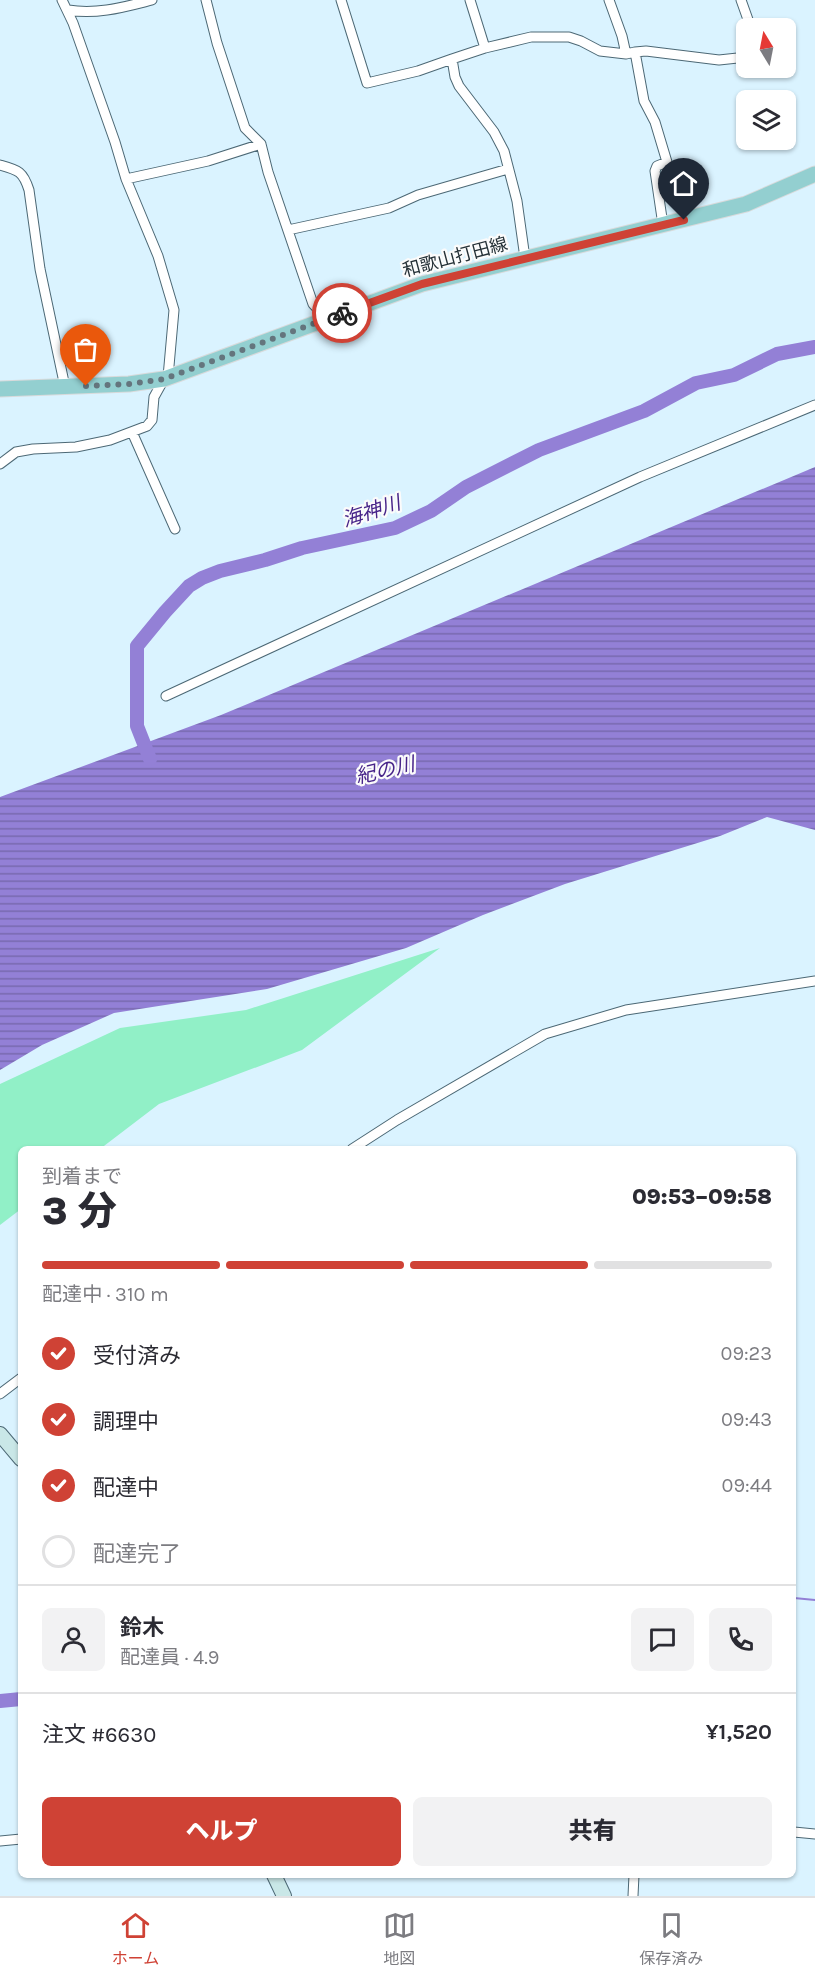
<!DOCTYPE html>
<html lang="ja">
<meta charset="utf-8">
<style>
:root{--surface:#fff;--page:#f2f2f3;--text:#2b2b33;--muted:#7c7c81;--line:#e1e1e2;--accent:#cf4235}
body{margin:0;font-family:Karla,"Noto Sans JP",sans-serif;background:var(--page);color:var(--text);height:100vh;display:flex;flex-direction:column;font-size:22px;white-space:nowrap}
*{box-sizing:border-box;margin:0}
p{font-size:20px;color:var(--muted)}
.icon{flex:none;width:33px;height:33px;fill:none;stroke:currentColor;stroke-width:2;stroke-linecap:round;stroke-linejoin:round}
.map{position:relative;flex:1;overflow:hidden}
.side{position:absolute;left:18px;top:1146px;width:778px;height:732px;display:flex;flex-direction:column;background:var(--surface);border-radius:9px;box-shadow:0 2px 4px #0004}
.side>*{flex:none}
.needle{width:39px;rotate:350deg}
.buttons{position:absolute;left:736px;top:18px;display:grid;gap:12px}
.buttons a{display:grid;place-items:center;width:60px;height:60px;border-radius:9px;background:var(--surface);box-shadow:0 2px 4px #0004;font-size:30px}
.pin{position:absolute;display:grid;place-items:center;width:51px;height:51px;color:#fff;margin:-62px -26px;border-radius:50% 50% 50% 0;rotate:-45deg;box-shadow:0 0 6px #0007}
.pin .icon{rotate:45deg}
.courier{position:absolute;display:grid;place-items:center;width:60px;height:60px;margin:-30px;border:4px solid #cf4235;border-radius:50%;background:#fff;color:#222;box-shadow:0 2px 8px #0007}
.overview em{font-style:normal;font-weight:800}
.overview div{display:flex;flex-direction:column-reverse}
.overview{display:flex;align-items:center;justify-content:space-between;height:102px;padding:0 24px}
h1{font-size:39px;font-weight:800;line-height:45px}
.bar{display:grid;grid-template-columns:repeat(4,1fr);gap:9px 6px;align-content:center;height:72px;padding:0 24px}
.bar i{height:8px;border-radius:4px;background:var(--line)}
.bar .on{background:var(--accent)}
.bar p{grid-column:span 4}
.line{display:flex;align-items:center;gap:15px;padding:0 24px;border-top:2px solid var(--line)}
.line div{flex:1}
.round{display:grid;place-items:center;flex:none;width:63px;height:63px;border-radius:9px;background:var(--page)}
ol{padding:0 24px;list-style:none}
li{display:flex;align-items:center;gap:18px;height:66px}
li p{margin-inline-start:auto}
li .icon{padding:6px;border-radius:50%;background:var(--accent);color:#fff;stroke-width:4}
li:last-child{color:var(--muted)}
li i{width:33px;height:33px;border:3px solid var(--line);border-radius:50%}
.action{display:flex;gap:12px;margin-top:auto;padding:12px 24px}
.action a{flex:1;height:69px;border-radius:9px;background:var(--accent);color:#fff;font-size:24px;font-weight:800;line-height:69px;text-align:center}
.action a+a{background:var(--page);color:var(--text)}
.tab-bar{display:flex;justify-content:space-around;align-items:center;height:84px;border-top:2px solid var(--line);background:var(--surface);font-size:16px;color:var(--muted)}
.tab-bar a{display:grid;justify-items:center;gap:3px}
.tab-bar .on{color:var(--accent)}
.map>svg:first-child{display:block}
.grass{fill:#91f0c7}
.water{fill:url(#water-rules)}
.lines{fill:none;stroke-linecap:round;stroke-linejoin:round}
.stream{stroke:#9380d6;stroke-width:2}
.river{stroke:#9380d6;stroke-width:14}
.minor-casing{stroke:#4c6875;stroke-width:11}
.secondary-casing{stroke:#4c6875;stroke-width:16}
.primary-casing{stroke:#d8dadb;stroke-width:17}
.minor{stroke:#fff;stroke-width:9}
.secondary{stroke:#c9e7e7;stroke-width:14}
.primary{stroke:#93cfd0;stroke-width:15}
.done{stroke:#64757d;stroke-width:6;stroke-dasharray:0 10.8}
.route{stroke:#cf4235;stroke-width:8}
.labels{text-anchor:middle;stroke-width:4.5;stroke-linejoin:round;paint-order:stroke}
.street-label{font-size:18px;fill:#253137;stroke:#fbfbfb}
.water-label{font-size:20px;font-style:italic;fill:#472489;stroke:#fbfbfb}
</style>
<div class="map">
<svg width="815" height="1896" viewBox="0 0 815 1896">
<defs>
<pattern id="water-rules" width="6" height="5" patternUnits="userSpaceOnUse" patternTransform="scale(1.5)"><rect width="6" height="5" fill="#9380d6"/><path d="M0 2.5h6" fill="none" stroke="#7869ae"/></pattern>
</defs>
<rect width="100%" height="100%" fill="#daf3ff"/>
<path class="grass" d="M440,948L302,1050L159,1104L100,1149H21V1209L0,1225V1084L120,1028L246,1010Z"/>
<path class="water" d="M815,467V830L767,817L720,836L565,884L483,915L406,948L267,989L114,1013L42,1045L0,1070V797L221,715Z"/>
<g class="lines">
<path class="stream" d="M794,1598L815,1600"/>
<path class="river" d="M150,759L137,726V646L165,612L189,586L202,578L220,571L265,560L302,548L395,528L431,511L466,487L539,450L644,411L696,383L734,375L777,354L815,347
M0,1701L21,1699"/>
<g class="minor-casing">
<path id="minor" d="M62,0L73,23L115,142L126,179L158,256L174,310L168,377
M206,0L217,43L245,128L261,144L268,172L313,304L327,319
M341,0L367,83L418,71L452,59
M470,0L485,48L452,59L455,77L459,86L494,132L504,151L517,201L525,258
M609,0L622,36L626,54L635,52L644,101L655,122L667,162L657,166L655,171L663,225
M741,0L751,28
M68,10C97,15 124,7 152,0
M485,48L531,37H569L581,41L600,51L626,54
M635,52L646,51L719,60L747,57
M0,165C18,170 23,171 29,190L40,269L65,387
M126,179L208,161L261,144
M288,230L389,208L418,195L508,169
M132,432L175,529
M0,464L16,452L33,449L76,447L110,440L147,426L152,420L154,397L164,379
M166,696L640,477L815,405
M352,1149L397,1120L545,1034L626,1010L815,981
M0,1394L21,1378
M794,1832L815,1834
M0,1841L21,1839
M633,1896L634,1875"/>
</g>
<g class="secondary-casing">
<path id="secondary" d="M0,1434L21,1459
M274,1875L284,1896"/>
</g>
<g class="primary-casing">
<path id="primary" d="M0,389L129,384L164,379L422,284L746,204L815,174"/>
</g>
<use href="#minor" class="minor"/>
<use href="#secondary" class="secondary"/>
<use href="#primary" class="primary"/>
</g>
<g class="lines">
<path class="done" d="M86,386L129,384L164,379L342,313"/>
<path class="route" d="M342,313L422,284L684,220"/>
</g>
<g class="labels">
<g class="street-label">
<text transform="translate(455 257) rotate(-15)" y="6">和歌山打田線</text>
</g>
<g class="water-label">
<text transform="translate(371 511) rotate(-18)" y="7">海神川</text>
<text transform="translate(385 770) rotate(-13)" y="7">紀の川</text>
</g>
</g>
</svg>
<div class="buttons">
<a><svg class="needle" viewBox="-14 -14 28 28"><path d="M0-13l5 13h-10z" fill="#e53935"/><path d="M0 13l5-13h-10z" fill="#7c7c81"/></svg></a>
<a><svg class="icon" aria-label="layers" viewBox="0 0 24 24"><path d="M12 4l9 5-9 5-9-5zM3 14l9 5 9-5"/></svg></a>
</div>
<div class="pin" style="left:86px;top:386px;background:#ea580c"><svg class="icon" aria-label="bag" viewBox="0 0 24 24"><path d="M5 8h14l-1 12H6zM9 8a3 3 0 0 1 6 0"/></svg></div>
<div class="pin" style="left:684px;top:220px;background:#1f2937"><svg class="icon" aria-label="home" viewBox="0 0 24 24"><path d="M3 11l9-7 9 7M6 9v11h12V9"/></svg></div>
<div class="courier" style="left:342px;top:313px"><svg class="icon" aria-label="bike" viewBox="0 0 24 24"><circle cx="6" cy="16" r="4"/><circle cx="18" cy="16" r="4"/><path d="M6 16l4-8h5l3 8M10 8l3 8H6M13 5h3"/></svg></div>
<section class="side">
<div class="overview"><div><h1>3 分</h1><p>到着まで</p></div><em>09:53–09:58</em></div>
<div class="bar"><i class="on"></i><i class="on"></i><i class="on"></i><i></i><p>配達中 · 310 m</p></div>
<ol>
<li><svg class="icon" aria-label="check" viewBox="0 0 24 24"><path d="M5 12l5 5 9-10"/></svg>受付済み<p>09:23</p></li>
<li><svg class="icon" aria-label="check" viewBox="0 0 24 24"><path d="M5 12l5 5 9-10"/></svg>調理中<p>09:43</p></li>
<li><svg class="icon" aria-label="check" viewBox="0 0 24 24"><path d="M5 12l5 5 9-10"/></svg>配達中<p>09:44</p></li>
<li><i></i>配達完了</li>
</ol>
<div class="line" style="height:108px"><a class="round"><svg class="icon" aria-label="person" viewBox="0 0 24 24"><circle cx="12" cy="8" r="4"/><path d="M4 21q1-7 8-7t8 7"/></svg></a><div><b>鈴木</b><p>配達員 · 4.9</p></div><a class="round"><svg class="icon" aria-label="chat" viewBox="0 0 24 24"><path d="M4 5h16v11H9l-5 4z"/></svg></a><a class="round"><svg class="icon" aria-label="phone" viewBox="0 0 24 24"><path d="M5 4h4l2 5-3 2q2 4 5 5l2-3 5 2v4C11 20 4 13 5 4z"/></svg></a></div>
<div class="line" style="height:78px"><div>注文 #6630</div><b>¥1,520</b></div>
<div class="action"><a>ヘルプ</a><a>共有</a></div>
</section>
</div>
<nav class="tab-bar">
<a class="on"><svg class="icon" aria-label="home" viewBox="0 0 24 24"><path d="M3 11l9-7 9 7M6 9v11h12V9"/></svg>ホーム</a>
<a><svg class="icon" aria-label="map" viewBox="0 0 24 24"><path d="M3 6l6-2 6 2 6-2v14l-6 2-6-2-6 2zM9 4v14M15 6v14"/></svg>地図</a>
<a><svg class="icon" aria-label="saved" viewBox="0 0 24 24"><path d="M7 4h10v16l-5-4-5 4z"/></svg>保存済み</a>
</nav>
